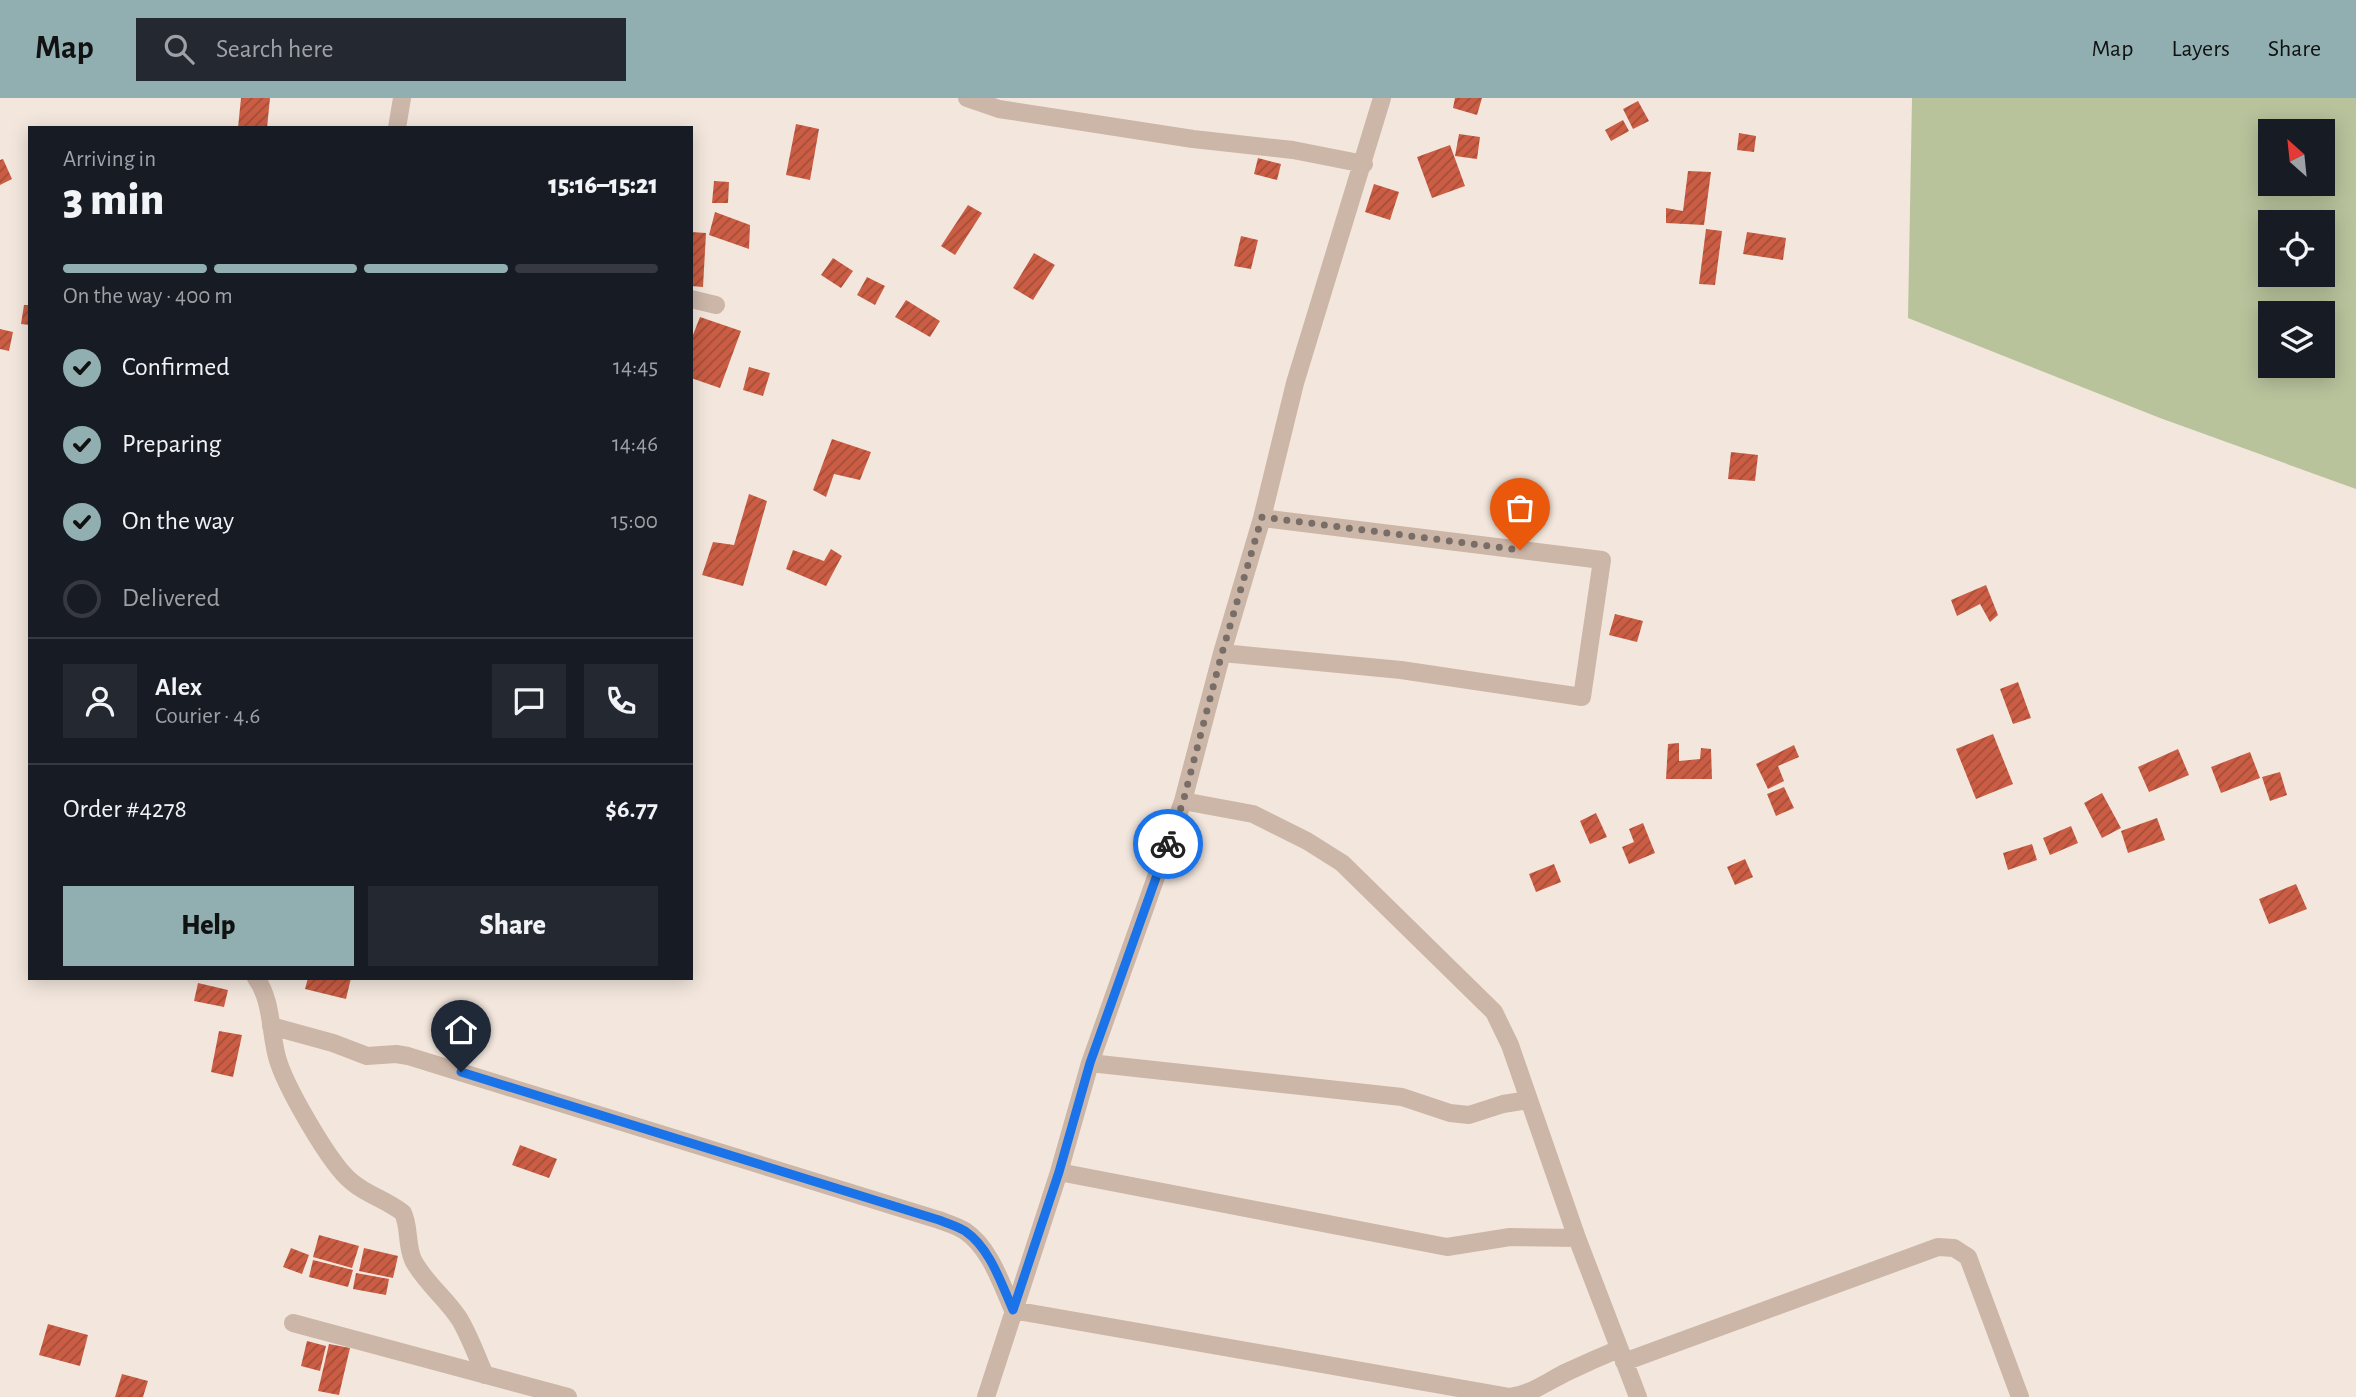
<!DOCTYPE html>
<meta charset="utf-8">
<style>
:root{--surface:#171b24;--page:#242831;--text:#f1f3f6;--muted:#9ea1a6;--line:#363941;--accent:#91aeb0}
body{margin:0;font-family:"Alegreya Sans",sans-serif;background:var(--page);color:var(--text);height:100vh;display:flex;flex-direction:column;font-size:26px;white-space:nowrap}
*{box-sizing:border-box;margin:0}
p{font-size:23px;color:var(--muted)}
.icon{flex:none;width:38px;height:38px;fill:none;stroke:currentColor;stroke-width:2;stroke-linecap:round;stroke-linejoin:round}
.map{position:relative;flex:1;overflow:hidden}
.side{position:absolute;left:28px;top:28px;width:665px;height:854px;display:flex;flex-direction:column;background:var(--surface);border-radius:0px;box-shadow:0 4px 18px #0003}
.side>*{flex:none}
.needle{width:46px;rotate:333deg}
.controls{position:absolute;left:2258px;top:21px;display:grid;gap:14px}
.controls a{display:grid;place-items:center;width:77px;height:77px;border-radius:0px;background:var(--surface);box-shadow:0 4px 18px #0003;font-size:35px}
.pin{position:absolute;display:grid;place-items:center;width:60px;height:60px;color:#fff;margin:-72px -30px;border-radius:50% 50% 50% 0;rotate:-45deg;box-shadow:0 0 7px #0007}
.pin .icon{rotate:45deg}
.courier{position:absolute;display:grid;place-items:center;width:70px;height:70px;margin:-35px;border:5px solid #1a73e8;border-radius:50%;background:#fff;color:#222;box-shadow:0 2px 9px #0007}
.summary em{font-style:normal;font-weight:800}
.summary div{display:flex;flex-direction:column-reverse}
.summary{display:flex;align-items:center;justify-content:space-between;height:119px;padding:0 35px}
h1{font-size:46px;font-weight:800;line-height:52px}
.bar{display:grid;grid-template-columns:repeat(4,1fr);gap:10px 7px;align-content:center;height:84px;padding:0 35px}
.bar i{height:9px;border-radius:5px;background:var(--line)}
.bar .active{background:var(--accent)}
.bar p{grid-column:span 4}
.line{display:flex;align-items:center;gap:18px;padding:0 35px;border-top:2px solid var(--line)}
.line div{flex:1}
.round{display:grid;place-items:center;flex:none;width:74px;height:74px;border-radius:0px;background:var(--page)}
ol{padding:0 35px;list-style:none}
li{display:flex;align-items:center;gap:21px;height:77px}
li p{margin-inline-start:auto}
li .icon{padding:7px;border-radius:50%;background:var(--accent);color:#111;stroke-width:4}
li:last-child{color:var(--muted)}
li i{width:38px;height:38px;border:4px solid var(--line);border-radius:50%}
.action{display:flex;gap:14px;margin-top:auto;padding:14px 35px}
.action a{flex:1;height:80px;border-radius:0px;background:var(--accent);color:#111;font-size:28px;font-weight:800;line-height:80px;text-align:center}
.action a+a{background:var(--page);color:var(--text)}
header{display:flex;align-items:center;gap:42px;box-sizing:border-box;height:98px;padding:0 35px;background:var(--accent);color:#111}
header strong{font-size:33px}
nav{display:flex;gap:38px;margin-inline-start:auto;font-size:24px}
.search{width:490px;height:63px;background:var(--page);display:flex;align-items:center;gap:18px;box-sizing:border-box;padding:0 24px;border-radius:0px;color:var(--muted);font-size:26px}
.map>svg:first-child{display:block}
.green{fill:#b8c39c;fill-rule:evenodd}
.building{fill:url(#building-hatch)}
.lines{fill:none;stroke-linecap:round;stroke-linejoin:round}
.street{stroke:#ccb6a8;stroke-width:18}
.done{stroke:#796e67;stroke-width:7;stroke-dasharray:0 12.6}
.route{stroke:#1a73e8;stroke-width:9}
</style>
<header>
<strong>Map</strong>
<div class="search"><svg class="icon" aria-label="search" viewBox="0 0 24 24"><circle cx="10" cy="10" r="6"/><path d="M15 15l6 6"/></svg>Search here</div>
<nav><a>Map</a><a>Layers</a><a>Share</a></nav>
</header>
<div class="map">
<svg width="2356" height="1299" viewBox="0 0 2356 1299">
<defs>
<pattern id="building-hatch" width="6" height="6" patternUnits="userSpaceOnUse" patternTransform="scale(1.75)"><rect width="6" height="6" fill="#ca5d44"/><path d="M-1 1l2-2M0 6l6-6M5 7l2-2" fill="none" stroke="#a54d39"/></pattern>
</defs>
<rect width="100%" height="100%" fill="#f3e7dd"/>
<path class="green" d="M1912,0H2356V391L2160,320L1908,220ZM2270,33H2322V86H2270ZM2270,124H2322V177H2270ZM2270,215H2322V268H2270Z"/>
<path class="building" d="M241,0H270L267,30H238Z
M1455,0H1482L1477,17L1453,10Z
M1638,3L1649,23L1633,31L1623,11Z
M1623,22L1629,33L1611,43L1605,32Z
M796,26L819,31L810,82L786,77Z
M1739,35L1756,38L1754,54L1737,52Z
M1459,36L1480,39L1477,61L1455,58Z
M1450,47L1465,88L1432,100L1417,59Z
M1258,60L1281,66L1277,82L1254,76Z
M3,61L12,81L0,87V62Z
M1688,73L1711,74L1704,127L1666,125V110L1683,113Z
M714,83L729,84L728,105H712Z
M1374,86L1399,94L1390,122L1365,114Z
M968,107L982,115L955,157L941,148Z
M715,114L750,127L749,151L709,137Z
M1706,131L1722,133L1715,187L1699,186Z
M691,134L706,135L703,189L691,188Z
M1747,134L1786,140L1783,162L1743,156Z
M1241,138L1258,142L1251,171L1234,168Z
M1034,155L1055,167L1033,202L1013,190Z
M833,160L853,173L841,190L821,177Z
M867,179L885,188L875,207L857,197Z
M906,202L940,223L930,239L895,219Z
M24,207H30V227L21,226Z
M700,219L741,233L720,290L691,280V242Z
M0,231L13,234L9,253L0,251Z
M749,269L770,275L763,298L743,292Z
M832,341L871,354L860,382L834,376L826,399L813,392Z
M1731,354L1758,357L1755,383L1728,381Z
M749,396L767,403L743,488L702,477L713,444L734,447Z
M831,451L842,458L826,488L786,471L793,452L824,463Z
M1986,487L1998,517L1990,524L1980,506L1957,518L1951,502Z
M1615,516L1643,523L1637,544L1609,537Z
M2018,584L2031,620L2013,626L2000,591Z
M1993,636L2013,686L1976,701L1956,651Z
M1679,645V663L1700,661L1701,650L1711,651L1712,681H1666L1668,646Z
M1794,647L1799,659L1778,668L1784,683L1768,691L1756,666Z
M2178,651L2189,677L2149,694L2138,669Z
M2250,654L2260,680L2221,695L2211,669Z
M2280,674L2287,697L2270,703L2262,679Z
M1784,689L1794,710L1776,718L1767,696Z
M2102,695L2121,730L2102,740L2084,705Z
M1596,715L1607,739L1590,746L1580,723Z
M2157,720L2165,742L2128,755L2121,733Z
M1643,725L1655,755L1629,766L1622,749L1634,744L1629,731Z
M2071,728L2078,745L2050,757L2043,740Z
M2032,746L2037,762L2008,772L2003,755Z
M1745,761L1753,779L1735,787L1727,769Z
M1554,766L1561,784L1536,794L1529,776Z
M2296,786L2307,811L2269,826L2259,801Z
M308,880H351L346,901L305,891Z
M198,885L228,892L224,909L194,903Z
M219,933L242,937L233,979L211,974Z
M520,1047L557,1061L549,1080L512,1067Z
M319,1137L359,1148L352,1170L313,1159Z
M291,1150L309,1157L302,1176L283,1169Z
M364,1150L398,1158L393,1180L359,1173Z
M313,1162L353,1172L348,1189L309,1179Z
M356,1175L389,1181L386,1197L353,1191Z
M48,1226L88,1237L80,1268L39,1257Z
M307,1243L326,1248L320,1273L301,1268Z
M329,1246L350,1250L339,1297L318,1293Z
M122,1276L148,1283L143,1299H115Z"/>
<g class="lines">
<path class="street" d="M967,0L999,11L1193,41L1293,52L1364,66
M397,30L402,0
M691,201L716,207
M1222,555L1401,572L1582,599L1602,462L1262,420
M1183,703L1253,716L1307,743L1342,765L1494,914L1510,947L1577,1140L1638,1299
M256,880C272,902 270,933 277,959C284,986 330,1067 352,1084C367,1097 387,1102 403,1115C410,1130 406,1146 413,1162C425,1185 447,1201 460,1222C470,1239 477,1259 485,1277
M271,928L333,945L367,958L396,956L408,958L939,1122C947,1125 957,1128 965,1133C990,1150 1001,1185 1013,1212L1510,1299C1532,1296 1548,1283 1567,1274C1584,1266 1602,1258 1619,1251
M1090,965L1402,999L1450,1015L1469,1017L1503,1006L1529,1002
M1059,1074L1447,1149L1510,1139L1577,1140
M293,1225L568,1299
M1624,1264L1938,1149L1954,1150L1968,1159L2020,1299
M986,1299L1059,1074L1090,965L1183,703L1222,555L1262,420L1295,285L1382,0"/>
</g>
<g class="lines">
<path class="done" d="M1168,746L1183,704L1222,555L1262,419L1520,452"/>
<path class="route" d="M461,974L939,1122C947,1125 957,1128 965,1133C990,1150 1001,1185 1013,1212L1059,1074L1090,965L1168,746"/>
</g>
</svg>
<div class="controls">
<a><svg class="needle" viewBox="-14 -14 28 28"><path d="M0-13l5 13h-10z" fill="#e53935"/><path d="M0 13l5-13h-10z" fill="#9ea1a6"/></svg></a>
<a><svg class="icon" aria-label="locate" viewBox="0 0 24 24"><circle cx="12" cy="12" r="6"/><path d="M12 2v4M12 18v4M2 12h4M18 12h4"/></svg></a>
<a><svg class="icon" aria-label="layers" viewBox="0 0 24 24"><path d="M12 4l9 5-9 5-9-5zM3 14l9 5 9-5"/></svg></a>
</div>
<div class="pin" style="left:1520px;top:452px;background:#ea580c"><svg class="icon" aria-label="bag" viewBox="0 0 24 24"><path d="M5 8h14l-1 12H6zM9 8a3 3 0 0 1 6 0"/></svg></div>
<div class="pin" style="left:461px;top:974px;background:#1f2937"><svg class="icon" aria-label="home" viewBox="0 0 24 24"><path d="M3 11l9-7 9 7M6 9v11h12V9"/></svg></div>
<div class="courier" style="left:1168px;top:746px"><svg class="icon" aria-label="bike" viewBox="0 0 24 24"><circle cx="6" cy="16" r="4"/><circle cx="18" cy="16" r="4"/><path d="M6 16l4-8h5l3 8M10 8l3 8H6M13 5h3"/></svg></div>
<section class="side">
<div class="summary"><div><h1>3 min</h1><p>Arriving in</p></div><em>15:16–15:21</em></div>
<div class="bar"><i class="active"></i><i class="active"></i><i class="active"></i><i></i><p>On the way · 400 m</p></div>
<ol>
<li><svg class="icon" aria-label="check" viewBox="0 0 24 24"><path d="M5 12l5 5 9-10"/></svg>Confirmed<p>14:45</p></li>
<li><svg class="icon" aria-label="check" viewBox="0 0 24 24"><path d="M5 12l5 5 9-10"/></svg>Preparing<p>14:46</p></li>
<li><svg class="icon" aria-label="check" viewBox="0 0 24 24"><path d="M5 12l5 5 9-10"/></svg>On the way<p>15:00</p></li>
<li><i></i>Delivered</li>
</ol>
<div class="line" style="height:126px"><a class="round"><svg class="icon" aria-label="person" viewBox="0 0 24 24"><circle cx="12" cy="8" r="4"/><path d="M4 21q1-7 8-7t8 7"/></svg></a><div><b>Alex</b><p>Courier · 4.6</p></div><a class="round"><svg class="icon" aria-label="chat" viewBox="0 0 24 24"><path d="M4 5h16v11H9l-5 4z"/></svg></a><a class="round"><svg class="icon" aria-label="phone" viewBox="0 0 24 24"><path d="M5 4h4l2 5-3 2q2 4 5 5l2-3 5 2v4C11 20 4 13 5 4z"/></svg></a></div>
<div class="line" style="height:91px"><div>Order #4278</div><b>$6.77</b></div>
<div class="action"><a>Help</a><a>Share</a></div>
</section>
</div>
